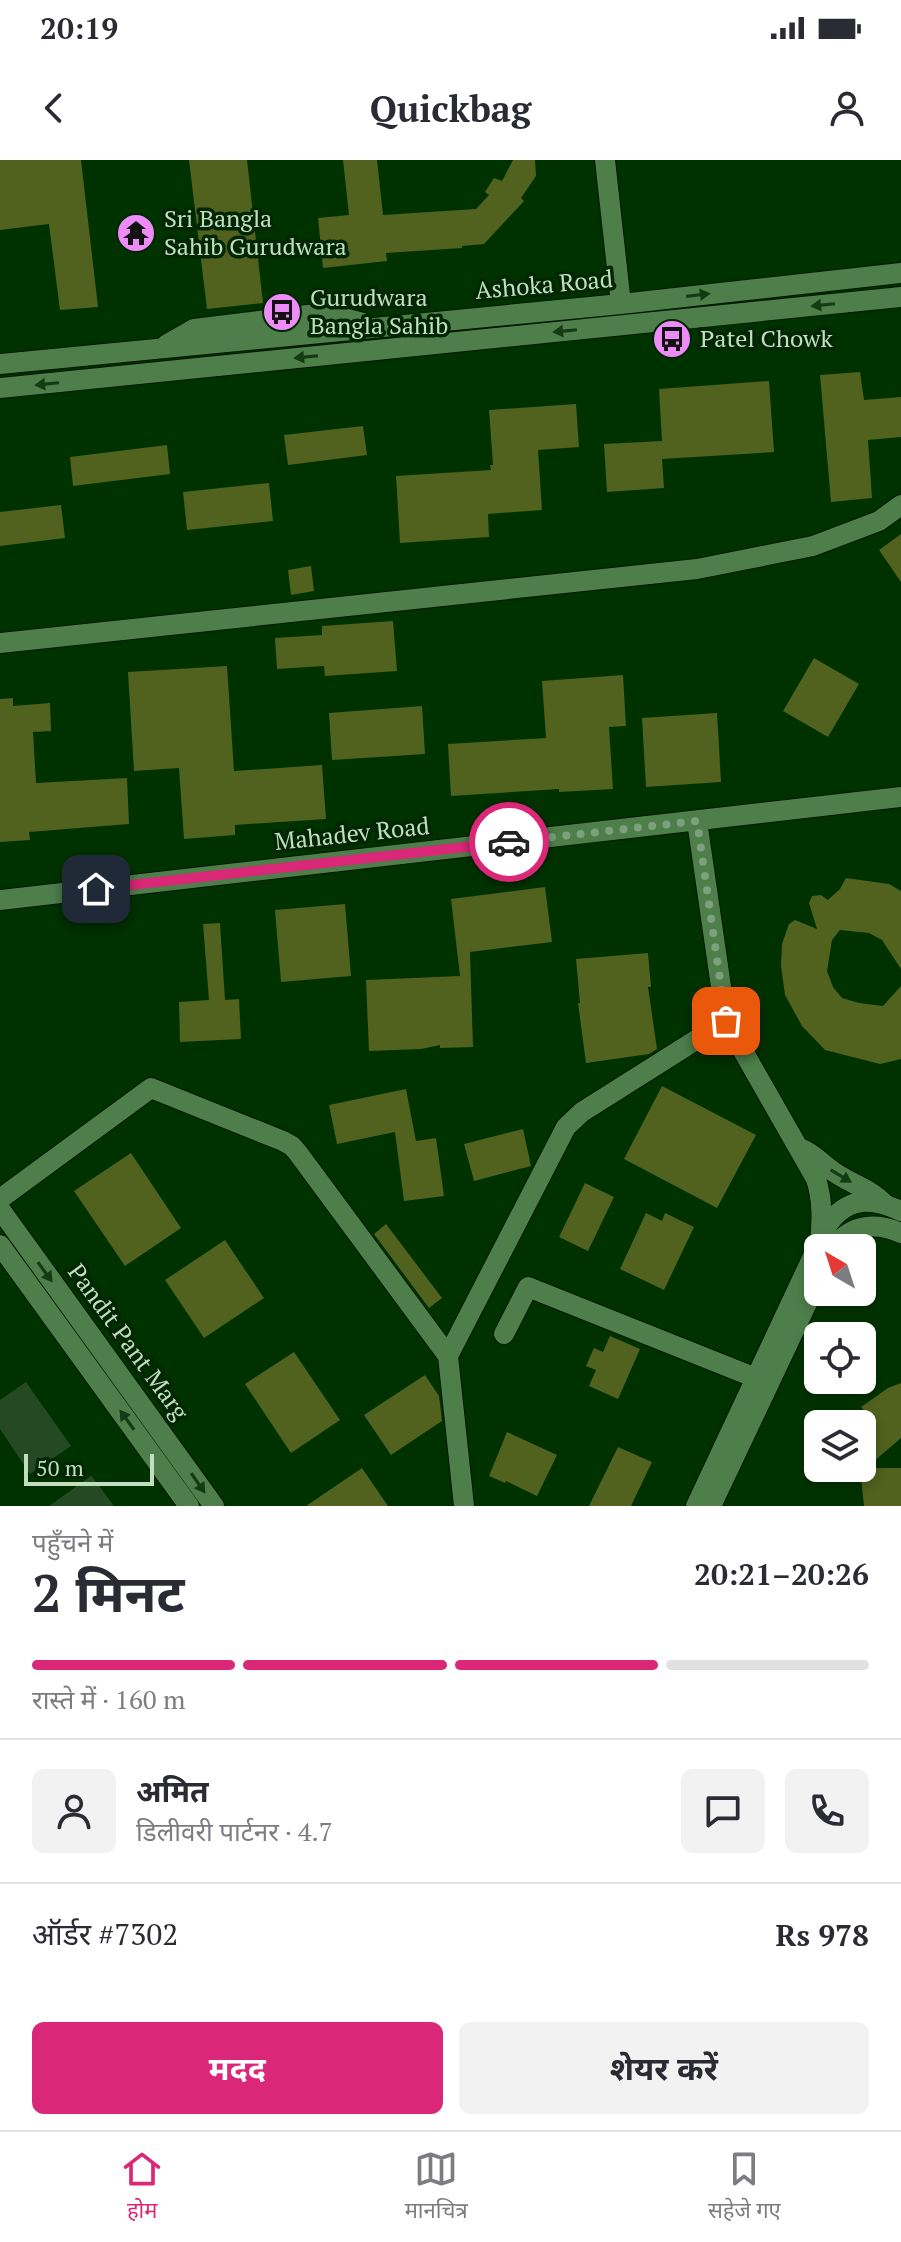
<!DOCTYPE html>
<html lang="hi">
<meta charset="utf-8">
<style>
:root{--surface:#fff;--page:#f2f2f3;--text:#2b2b33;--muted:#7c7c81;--line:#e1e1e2;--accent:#db2777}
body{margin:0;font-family:"PT Serif","Noto Sans Devanagari",serif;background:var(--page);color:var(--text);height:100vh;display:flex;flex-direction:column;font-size:30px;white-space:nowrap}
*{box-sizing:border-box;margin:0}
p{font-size:26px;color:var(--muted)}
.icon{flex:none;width:44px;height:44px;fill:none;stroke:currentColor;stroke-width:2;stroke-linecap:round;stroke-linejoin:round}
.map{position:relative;height:1346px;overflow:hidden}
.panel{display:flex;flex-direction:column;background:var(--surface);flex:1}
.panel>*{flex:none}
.needle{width:52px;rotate:321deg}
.fabs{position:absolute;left:804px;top:1074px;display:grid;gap:16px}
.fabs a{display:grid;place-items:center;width:72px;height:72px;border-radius:12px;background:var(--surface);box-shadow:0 4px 12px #0003;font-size:40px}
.scale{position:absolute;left:24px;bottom:20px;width:130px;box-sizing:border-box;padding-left:8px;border:4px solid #c2ddc0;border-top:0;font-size:22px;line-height:28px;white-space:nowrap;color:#c2ddc0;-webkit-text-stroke:6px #012602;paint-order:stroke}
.pin{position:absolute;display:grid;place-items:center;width:68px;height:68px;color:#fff;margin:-34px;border-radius:16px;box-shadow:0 4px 12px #0006}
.courier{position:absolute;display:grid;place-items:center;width:80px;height:80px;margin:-40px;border:6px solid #db2777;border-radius:50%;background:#fff;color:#222;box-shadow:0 2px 10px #0007}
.head em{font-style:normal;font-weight:700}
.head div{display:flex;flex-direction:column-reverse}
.head{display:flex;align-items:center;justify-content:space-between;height:136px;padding:0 32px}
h1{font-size:52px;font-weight:700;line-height:60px}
.bar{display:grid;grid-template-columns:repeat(4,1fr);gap:12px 8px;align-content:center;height:96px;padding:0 32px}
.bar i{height:10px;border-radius:6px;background:var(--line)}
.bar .selected{background:var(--accent)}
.bar p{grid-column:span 4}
.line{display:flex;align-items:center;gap:20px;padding:0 32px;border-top:2px solid var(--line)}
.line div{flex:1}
.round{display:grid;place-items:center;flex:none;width:84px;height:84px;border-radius:12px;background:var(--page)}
.button{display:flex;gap:16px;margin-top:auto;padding:16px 32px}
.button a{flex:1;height:92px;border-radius:12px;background:var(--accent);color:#fff;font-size:32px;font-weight:700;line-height:92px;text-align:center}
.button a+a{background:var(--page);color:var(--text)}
.status{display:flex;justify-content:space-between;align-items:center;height:56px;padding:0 40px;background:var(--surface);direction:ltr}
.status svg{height:22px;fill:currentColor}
header{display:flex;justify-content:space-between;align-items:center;height:104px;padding:0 32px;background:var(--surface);font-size:36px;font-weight:700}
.dock{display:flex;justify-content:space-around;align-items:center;height:112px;border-top:2px solid var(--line);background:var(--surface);font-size:22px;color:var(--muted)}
.dock a{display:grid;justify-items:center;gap:4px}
.dock .selected{color:var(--accent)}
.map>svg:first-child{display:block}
.green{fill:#254923}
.building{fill:#50621d}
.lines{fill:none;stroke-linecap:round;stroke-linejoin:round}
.street-casing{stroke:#001601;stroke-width:22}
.secondary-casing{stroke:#001601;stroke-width:22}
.street{stroke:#4e7f4b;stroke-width:20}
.secondary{stroke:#4e7f4b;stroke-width:20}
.oneway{fill:#143c14}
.done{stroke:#7ea17d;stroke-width:8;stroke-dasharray:0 14.4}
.route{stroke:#db2777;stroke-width:10}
.labels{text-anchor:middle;stroke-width:7;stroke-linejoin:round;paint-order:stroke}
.poi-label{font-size:24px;fill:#c2ddc0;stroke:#012602;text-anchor:start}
.street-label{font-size:24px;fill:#c2ddc0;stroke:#012602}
</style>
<div class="status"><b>20:19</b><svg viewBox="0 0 49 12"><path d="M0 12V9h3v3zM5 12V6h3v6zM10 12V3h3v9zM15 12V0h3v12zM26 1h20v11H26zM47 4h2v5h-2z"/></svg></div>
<header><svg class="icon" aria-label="back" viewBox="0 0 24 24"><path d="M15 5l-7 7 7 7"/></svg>Quickbag<svg class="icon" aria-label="person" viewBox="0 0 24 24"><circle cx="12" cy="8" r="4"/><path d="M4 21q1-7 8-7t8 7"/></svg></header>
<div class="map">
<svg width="901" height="1346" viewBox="0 0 901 1346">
<rect width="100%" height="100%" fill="#003200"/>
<path class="green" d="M26,1222L71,1286L30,1314L0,1269V1240Z
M91,1315L114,1346H49L91,1316Z"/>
<path class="building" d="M0,0H81L98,147L60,150L49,64L0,70Z
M189,0H247L263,143L207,149Z
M343,0H377L383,55L476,49L489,35L485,32L494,18L502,21L513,0H535L536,16L521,38L524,41L484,84L462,86V88L386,93L387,101L323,108L318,58L349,55Z
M860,212L864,240L901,237V277L868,280L872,338L831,342L820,215Z
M769,221L774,292L662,299L664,328L607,332L604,284L662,281L659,229Z
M576,244L579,287L538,290L542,350L488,354L489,377L400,383L396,316L491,310L490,305H493L489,250Z
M363,266L367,295L288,305L284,275Z
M167,285L170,314L73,326L70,297Z
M269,323L273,361L187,370L183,332Z
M61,345L65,378L0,386V352Z
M901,374V422L879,390Z
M311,406L314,431L291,435L288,410Z
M393,461L397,511L325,516L324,506L277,509L275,478L322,475V466Z
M814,498L859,524L828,577L783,551Z
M227,506L234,611L322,605L326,659L235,665V675L184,679L179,608L134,611L128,512Z
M623,515L626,566L609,567L613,629L559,632V629L451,636L448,584L546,578L542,521Z
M13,538V546L50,543L51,571L33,572L36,623L127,618L129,664L29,672L30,680L0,682V539Z
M422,546L425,594L332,600L329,553Z
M717,553L721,622L646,627L642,558Z
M846,718L889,724L901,731V809L882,780L869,773L840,770L832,780L827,811L833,827L842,838L859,843L883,846L901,826V899L880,904L825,890L802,866L785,835L781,806L782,784L789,764L795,760L817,769L809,743L812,736L821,735L828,740L840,729Z
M545,727L552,782L470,792L473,887L440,888V885L421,889L369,891L366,820L460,816L451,739Z
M345,744L351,816L281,822L275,750Z
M220,763L225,840L239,839L241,879L180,882L179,842L209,840L203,764Z
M648,793L651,827H648L657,889L649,894L586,903L578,843H580L576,799Z
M662,926L756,975L717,1048L624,999Z
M406,929L416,981L436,978L444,1036L404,1041L395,972L337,984L329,945Z
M523,969L531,1006L474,1021L464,984Z
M131,993L181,1068L125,1106L74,1031Z
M585,1023L614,1037L588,1091L559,1077Z
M646,1053L662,1061L665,1053L694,1067L664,1130L620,1109Z
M386,1064L442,1138L429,1148L374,1074Z
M225,1080L264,1138L204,1178L165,1120Z
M610,1176L640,1189L618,1239L589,1226L596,1210L586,1206L594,1188L603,1192Z
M294,1192L340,1260L291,1293L245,1224Z
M425,1215L439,1236L442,1261L391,1295L364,1255Z
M901,1223V1278L866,1308H901V1346H864L860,1308H862V1255L867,1254L861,1247L888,1228Z
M507,1272L557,1295L537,1336L506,1321L505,1323L489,1316Z
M618,1287L652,1302L631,1346H589Z
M362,1308L388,1346H306Z"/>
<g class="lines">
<g class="street-casing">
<path id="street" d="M0,483L697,409L813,386L879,361L901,345
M697,661L726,861L816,1019C823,1041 822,1060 820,1083
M0,740L901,637
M802,989C815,994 823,1005 834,1012C851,1024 871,1029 885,1044
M0,1039L151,928L283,981L292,986L298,993L448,1196L464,1346
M504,1174L528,1127L756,1218
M448,1196L566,967L582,952L726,861"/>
</g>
<g class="secondary-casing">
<path id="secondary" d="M605,0L621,144
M166,185L194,169L324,153L363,163
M0,204L621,144L901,113
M0,228L901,137
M0,1049L214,1346
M0,1085L189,1346
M834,1088C850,1064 876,1062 901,1073
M696,1346L828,1064C849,1036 872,1038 901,1051
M711,1346L818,1120"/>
</g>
<use href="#street" class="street"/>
<use href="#secondary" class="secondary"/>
</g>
<defs><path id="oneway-solid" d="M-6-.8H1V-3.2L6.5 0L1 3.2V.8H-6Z" transform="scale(2)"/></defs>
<g class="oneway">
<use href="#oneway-solid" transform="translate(698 135) rotate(-7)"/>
<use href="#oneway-solid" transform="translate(823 145) rotate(174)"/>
<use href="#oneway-solid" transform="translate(565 171) rotate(174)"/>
<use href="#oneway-solid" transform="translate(306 197) rotate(174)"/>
<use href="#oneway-solid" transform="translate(47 224) rotate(174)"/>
<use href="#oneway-solid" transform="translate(841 1016) rotate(31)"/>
<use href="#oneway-solid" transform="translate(45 1112) rotate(54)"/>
<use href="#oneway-solid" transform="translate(127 1260) rotate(-126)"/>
<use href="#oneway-solid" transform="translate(198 1323) rotate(55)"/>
</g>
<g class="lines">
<path class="done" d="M509,682L697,661L726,861"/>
<path class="route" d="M96,729L509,682"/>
</g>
<defs>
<g id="temple-disc" transform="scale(2)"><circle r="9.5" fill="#ed8cf9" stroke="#012602"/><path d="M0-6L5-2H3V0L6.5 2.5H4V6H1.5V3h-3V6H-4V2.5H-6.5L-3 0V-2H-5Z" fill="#111"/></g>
<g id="bus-disc" transform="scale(2)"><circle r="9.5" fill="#ed8cf9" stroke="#012602"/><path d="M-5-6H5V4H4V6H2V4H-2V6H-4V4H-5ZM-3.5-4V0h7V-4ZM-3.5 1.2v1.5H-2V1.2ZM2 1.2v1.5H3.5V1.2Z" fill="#111"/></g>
</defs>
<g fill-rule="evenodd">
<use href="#temple-disc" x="136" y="73"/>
<use href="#bus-disc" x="282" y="152"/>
<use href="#bus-disc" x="672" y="179"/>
</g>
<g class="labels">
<g class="poi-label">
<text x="164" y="67">Sri Bangla<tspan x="164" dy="28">Sahib Gurudwara</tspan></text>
<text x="310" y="146">Gurudwara<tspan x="310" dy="28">Bangla Sahib</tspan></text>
<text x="700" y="187">Patel Chowk</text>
</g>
<g class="street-label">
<text transform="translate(544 125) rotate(-5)" y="8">Ashoka Road</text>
<text transform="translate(352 674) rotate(-6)" y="8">Mahadev Road</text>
<text transform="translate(128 1182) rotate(54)" y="8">Pandit Pant Marg</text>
</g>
</g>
</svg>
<div class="fabs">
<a><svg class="needle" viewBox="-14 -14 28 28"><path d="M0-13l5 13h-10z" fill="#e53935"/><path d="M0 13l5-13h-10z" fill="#7c7c81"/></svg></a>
<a><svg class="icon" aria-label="locate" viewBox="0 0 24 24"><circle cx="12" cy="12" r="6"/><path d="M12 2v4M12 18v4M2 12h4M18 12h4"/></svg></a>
<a><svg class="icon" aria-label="layers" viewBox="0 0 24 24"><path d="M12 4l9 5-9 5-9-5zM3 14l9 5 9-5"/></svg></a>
</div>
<div class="scale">50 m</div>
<div class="pin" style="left:726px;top:861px;background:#ea580c"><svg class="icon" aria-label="bag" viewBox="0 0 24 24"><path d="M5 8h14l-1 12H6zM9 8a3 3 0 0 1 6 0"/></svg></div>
<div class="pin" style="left:96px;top:729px;background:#1f2937"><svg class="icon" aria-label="home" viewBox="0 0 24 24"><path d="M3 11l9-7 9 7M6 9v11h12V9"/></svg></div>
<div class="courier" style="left:509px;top:682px"><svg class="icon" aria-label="car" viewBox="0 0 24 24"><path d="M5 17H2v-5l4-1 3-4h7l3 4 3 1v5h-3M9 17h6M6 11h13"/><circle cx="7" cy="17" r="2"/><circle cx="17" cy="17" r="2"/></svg></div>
</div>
<section class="panel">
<div class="head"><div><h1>2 मिनट</h1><p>पहुँचने में</p></div><em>20:21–20:26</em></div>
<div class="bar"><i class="selected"></i><i class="selected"></i><i class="selected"></i><i></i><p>रास्ते में · 160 m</p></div>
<div class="line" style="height:144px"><a class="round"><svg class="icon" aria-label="person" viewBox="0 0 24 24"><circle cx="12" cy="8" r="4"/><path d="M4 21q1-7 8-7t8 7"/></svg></a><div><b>अमित</b><p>डिलीवरी पार्टनर · 4.7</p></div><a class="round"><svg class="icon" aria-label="chat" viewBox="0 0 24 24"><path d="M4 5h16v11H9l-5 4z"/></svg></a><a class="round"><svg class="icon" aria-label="phone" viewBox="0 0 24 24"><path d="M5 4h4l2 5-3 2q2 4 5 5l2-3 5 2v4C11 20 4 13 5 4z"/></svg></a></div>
<div class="line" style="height:104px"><div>ऑर्डर #7302</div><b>Rs 978</b></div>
<div class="button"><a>मदद</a><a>शेयर करें</a></div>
</section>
<nav class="dock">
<a class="selected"><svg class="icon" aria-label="home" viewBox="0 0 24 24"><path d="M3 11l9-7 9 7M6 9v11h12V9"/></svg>होम</a>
<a><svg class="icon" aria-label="map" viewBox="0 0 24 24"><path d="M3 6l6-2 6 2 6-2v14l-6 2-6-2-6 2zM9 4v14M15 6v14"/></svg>मानचित्र</a>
<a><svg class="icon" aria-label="saved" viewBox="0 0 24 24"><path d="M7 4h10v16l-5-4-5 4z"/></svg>सहेजे गए</a>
</nav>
